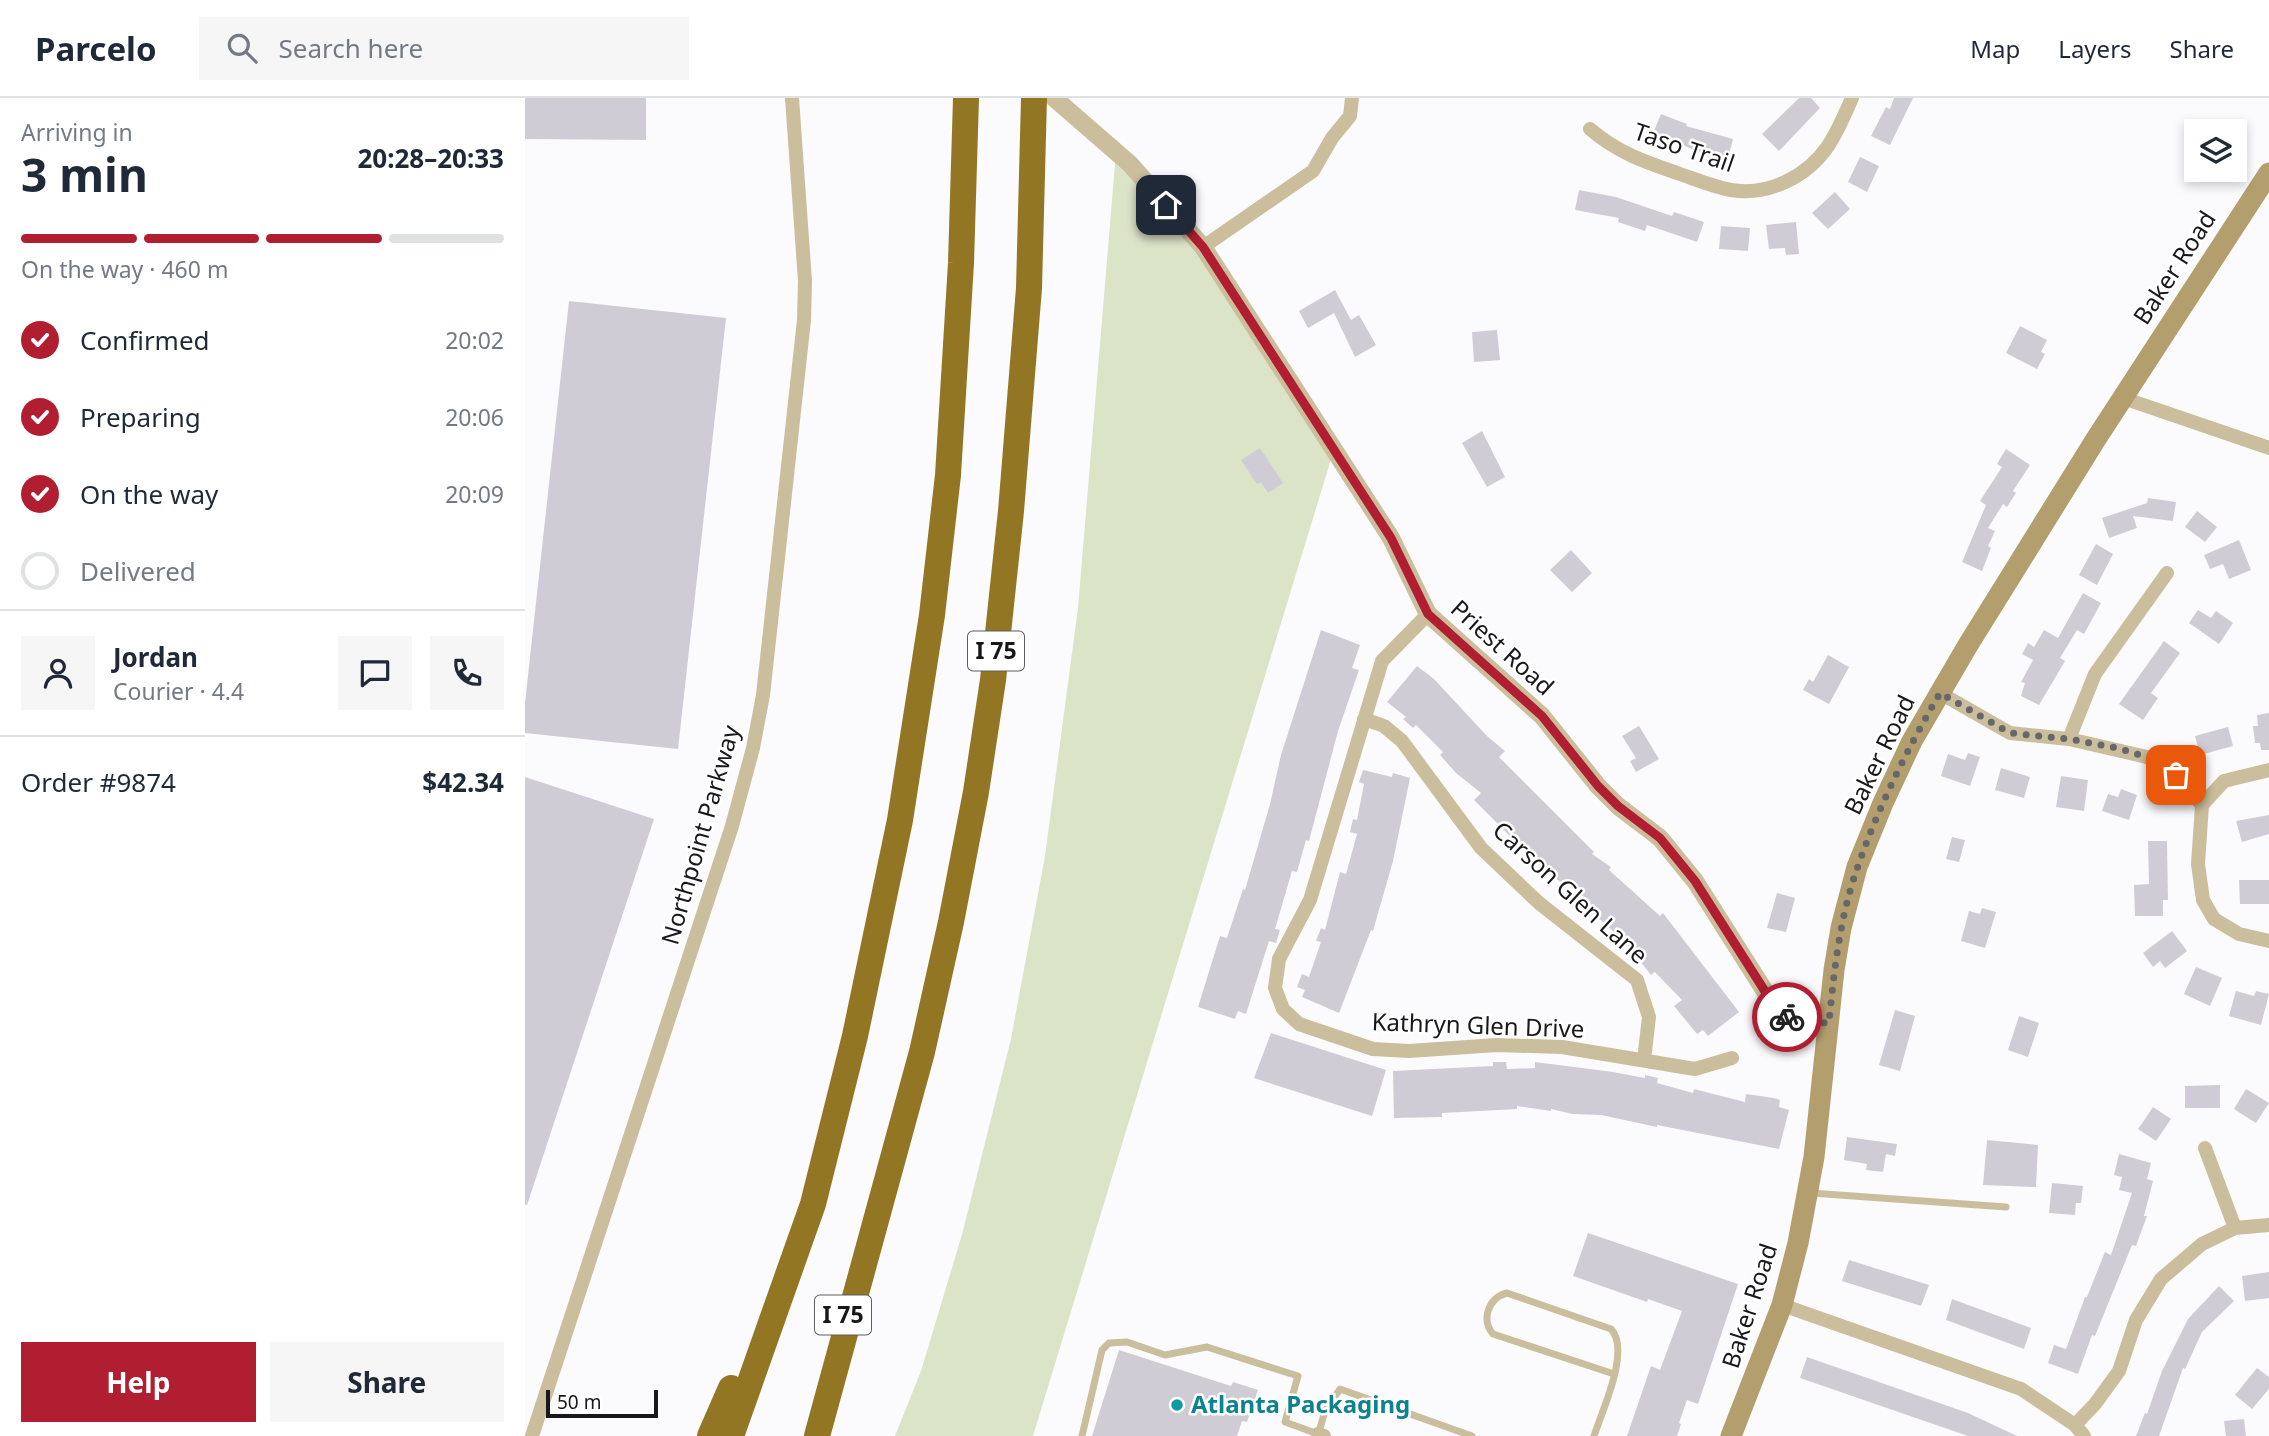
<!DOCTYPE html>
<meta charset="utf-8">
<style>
:root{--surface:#fff;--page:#f6f6f7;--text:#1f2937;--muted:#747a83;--line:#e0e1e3;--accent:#b11e31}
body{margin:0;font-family:"Noto Sans",sans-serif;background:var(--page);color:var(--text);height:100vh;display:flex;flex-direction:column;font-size:26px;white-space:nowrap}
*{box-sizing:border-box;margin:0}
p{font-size:23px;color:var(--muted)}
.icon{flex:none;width:38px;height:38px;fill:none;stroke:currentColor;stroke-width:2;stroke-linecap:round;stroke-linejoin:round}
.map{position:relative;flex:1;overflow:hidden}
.sheet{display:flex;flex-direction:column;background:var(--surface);width:525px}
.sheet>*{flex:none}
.fabs{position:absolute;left:1659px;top:21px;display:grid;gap:14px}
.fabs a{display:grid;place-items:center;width:63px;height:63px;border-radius:0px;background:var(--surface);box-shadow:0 4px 10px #0003;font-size:35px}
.scale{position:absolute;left:21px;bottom:18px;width:112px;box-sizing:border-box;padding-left:7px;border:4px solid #18181b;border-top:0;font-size:19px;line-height:24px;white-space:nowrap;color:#18181b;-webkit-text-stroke:5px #fff;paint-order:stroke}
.pin{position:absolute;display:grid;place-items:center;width:60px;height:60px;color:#fff;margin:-30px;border-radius:14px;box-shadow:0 4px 10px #0006}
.courier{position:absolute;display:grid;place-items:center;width:70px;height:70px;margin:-35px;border:5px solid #b11e31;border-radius:50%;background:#fff;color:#222;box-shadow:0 2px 9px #0007}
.headline em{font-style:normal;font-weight:700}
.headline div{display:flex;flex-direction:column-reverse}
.headline{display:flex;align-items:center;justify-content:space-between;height:119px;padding:0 21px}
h1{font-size:46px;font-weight:700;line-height:52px}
.bar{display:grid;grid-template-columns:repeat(4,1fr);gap:10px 7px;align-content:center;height:84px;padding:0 21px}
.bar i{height:9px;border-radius:5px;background:var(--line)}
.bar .active{background:var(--accent)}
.bar p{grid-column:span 4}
.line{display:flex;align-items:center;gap:18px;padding:0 21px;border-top:2px solid var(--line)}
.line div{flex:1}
.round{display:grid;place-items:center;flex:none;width:74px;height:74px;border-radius:0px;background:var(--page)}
ol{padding:0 21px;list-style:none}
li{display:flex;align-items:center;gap:21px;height:77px}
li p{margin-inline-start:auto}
li .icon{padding:7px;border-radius:50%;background:var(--accent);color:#fff;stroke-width:4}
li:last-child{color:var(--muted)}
li i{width:38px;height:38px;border:4px solid var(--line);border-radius:50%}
.action{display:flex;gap:14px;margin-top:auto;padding:14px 21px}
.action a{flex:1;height:80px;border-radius:0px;background:var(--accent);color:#fff;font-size:28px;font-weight:700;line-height:80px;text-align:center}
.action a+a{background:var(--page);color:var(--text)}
header{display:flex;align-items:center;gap:42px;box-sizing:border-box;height:98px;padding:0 35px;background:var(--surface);border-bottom:2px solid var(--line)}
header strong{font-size:33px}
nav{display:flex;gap:38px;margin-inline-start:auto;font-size:24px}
.search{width:490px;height:63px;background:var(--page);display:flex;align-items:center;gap:18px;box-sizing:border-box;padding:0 24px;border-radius:0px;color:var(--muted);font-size:26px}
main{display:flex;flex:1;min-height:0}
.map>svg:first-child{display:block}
.green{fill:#dce4c8}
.building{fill:#d0ccd5}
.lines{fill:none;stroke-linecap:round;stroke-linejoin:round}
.service{stroke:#cbbe9d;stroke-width:7}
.minor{stroke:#cbbe9d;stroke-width:14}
.tertiary{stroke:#cbbe9d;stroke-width:18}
.secondary{stroke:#b39f6e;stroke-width:21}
.motorway{stroke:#937624;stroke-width:26}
.done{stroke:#67676a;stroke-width:7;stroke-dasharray:0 12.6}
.route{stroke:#b11e31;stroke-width:9}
.culture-dot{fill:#0f9aa8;stroke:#fff;stroke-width:2.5}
.labels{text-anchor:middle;stroke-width:5;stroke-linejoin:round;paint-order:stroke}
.shield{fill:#fff;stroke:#5d5d5f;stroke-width:2}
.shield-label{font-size:23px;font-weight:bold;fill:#18181b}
.street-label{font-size:24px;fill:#18181b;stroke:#fff}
.culture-label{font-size:24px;font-weight:bold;fill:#0d838f;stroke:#fff;text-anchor:start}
</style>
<header>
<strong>Parcelo</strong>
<div class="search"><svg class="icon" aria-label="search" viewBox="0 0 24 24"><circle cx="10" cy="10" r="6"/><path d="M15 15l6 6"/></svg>Search here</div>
<nav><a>Map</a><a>Layers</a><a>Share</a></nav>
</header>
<main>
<section class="sheet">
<div class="headline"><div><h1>3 min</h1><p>Arriving in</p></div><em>20:28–20:33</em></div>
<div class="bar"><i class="active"></i><i class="active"></i><i class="active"></i><i></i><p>On the way · 460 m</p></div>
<ol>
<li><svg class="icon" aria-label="check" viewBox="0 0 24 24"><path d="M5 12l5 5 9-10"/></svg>Confirmed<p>20:02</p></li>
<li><svg class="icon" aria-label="check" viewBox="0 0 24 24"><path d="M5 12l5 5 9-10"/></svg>Preparing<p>20:06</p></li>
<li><svg class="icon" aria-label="check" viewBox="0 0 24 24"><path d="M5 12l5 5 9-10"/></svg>On the way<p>20:09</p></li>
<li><i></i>Delivered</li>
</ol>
<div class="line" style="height:126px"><a class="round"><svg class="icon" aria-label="person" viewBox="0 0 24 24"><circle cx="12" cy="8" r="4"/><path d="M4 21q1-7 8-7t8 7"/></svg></a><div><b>Jordan</b><p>Courier · 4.4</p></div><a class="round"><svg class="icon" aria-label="chat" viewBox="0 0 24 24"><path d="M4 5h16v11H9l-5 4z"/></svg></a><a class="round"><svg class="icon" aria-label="phone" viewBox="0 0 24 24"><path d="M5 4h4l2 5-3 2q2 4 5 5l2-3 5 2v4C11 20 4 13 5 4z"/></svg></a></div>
<div class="line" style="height:91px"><div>Order #9874</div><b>$42.34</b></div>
<div class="action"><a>Help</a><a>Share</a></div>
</section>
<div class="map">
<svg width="1744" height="1338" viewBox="0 0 1744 1338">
<rect width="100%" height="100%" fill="#fbfbfd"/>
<path class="green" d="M592,42L811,345L508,1338H370L396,1273L438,1133L486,941L520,758L553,510Z"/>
<path class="building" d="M0,0H121V42L0,41Z
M1274,0H1286L1295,10L1254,53L1237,36Z
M1369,0H1388L1365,47L1346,38L1361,9L1365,11Z
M1136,16L1162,26L1161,28L1208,41L1203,61L1172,53L1128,35Z
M1335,59L1354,68L1342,94L1323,84Z
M1054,92L1091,99L1147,118L1149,114L1179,124L1172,144L1122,127L1120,133L1093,124L1094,120L1050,112Z
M1310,94L1325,111L1303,131L1287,115Z
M1271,124L1274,156L1261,157L1260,150L1244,151L1241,127Z
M1196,128L1225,130L1223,153L1194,151Z
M810,192L826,222L834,217L851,247L830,259L809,215L783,230L774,213Z
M44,203L201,220L153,651L0,635V605Z
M1495,228L1522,242L1516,254L1520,256L1512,271L1481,255Z
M972,232L975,262L949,264L947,234Z
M957,333L980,379L962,389L937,345Z
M735,350L758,385L743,395L736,384L732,386L716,362Z
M1481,351L1505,367L1488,393L1491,395L1482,409L1478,406L1463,430L1470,433L1463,448L1466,450L1457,473L1437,464L1461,407L1455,403L1477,369L1472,366Z
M1623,400L1651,404L1648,423L1608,418L1612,430L1584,440L1577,420L1622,405Z
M1672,413L1692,429L1680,444L1660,429Z
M1714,442L1726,472L1704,481L1698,466L1685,471L1679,457Z
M1571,446L1588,456L1572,487L1554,477Z
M1046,452L1067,475L1047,494L1025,472Z
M1558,495L1576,505L1559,536L1552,532L1535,560L1540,563L1514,607L1496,598L1500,585L1496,584L1508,562L1497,556L1503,545L1509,549L1519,532L1533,540Z
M1673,512L1686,520L1691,513L1708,525L1694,546L1664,525Z
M796,532L835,547L827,570L834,572L813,633L784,743L781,742L772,774L767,773L750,831L755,832L751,845L744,843L721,916L713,913L710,921L673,909L695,838L702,840L718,791L720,792L745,706L756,657Z
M1639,543L1655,555L1626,595L1633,600L1618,622L1594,606Z
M1303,557L1324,569L1304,606L1278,592L1284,581L1288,584Z
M892,568L909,581L962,638L980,653L974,659L1069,754L1067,756L1086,769L1084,772L1135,818L1138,815L1214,914L1183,938L1178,932L1172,936L1149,908L1157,902L1130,874L1126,877L1100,844L1068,815L1066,818L1055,810L1063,802L1040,785L1039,787L1012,765L949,702L956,695L931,675L915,657L918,654L891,627L888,630L878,621L881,619L862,604Z
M1744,615V652H1736L1735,645H1730L1728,628H1733L1732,617Z
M1114,628L1134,661L1111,674L1105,663L1111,660L1097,638Z
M1703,629L1708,648L1675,657L1670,638Z
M1443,655L1455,659L1445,688L1416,678L1423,656L1440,662Z
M1476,670L1505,679L1499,700L1470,692Z
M838,672L867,679L868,675L885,680L868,763L848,833L846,832L814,915L777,899L780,892L772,889L777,876L784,879L796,844L791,843L796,830L800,832L815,774L821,776L832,736L825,734L828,721L832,722L839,686L834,684Z
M1536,678L1563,682L1559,713L1531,709Z
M0,679L129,721L2,1107L0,1106Z
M1596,691L1612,697L1604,722L1577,713L1583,696L1593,699Z
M1744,717V736L1717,744L1711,723Z
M1427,739L1440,742L1434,764L1421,761Z
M1623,743H1642L1643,802H1638V818H1610L1609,787L1624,786Z
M1714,782H1744V806H1715Z
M1252,795L1270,800L1261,834L1242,830Z
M1457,810L1471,814L1460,850L1436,843L1444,813L1455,816Z
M1647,833L1662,853L1640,870L1635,863L1628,869L1618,855Z
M1671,869L1697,880L1685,908L1659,896Z
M1711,893L1729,898L1731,893L1744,896L1736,927L1704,918Z
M1370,912L1390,918L1375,973L1354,967Z
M1494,918L1514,925L1503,959L1483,952Z
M746,935L861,972L847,1018L729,980Z
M968,964H981L982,971L1010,970V964L1088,974L1120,980V977L1133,980L1132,985L1168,995L1169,991L1220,1004L1221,996L1249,1000L1255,1002L1254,1009L1264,1012L1254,1051L1132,1027V1029L1076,1017L1047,1016L1026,1011V1013L992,1008V1011L917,1015V1019L869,1020L868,973L968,968Z
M1695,987V1010H1660V988Z
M1721,991L1744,1005L1731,1025L1709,1011Z
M1628,1009L1646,1021L1631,1043L1613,1031Z
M1322,1039L1372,1046L1370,1058L1361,1056L1358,1074L1341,1072L1342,1066L1319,1062Z
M1462,1042L1513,1047L1511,1089L1458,1087Z
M1594,1056L1626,1065L1622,1081L1628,1083L1619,1118H1622L1611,1148L1607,1147L1570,1238L1567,1237L1553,1276L1523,1265L1529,1247L1541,1251L1560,1199H1562L1580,1154L1586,1157L1607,1095L1594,1092L1597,1079L1589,1077Z
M1527,1085L1558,1088L1556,1105H1551L1550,1117L1524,1115Z
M1063,1135L1213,1186L1173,1306L1162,1302L1154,1325L1156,1326L1152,1338H1102L1126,1268L1135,1272L1157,1213L1123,1201L1122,1204L1048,1178Z
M1324,1162L1404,1187L1396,1208L1317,1183Z
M1744,1174V1200L1720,1203L1717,1178Z
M1694,1188L1709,1203L1677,1234L1660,1271L1658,1270L1634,1338H1611L1620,1315L1622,1316L1637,1273L1663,1221Z
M1427,1201L1506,1230L1499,1251L1421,1222Z
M594,1252L706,1288L708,1284L733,1292L722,1324L717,1323L712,1338H567Z
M1282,1259L1443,1315L1492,1338H1443L1275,1280Z
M1732,1270L1744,1279V1291L1727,1311L1710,1297Z
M1719,1321L1721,1338H1701L1699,1323Z"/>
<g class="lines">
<path class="service" d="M1286,1095L1481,1109
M793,1337L800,1313L815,1291L947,1338
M557,1338L577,1252L584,1245L602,1244L640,1257L682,1249L773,1278L760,1324L793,1336
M1069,1338C1077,1313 1106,1252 1086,1231L982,1195C963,1200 956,1222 968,1236L1089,1276"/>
<path class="minor" d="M1065,31C1093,55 1120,64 1155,76C1172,82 1189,89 1206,92C1243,98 1282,79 1303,48C1313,33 1320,16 1327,0
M678,149L788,73L807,40L825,18L827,0
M1598,300L1744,350
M903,516L857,563L785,802L754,861L750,890L758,911L774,926L848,951L884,953L972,947L1037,949L1170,971L1207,960
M1415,595L1485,635L1544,641L1622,659L1651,677L1677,707
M839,621L859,628L877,643L956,750L1014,805L1112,882L1124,919L1119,962
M1544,641L1570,576L1642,475
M1744,672L1699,683L1677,707L1673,766L1678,802L1689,821L1714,836L1744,843
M1680,1050L1710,1130
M1257,1207L1496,1291L1550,1327L1559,1338
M1550,1327L1570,1306L1594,1273L1611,1222L1636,1181L1677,1146L1710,1130L1744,1127
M793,1336L799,1338
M7,1338L207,728L228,650L238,597L279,222L280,183L267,0"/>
<path class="tertiary" d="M529,0L605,66L678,149L866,440L903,516L1017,618L1073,688L1093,708L1135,740L1170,783L1255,917L1274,923L1304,925"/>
<path class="secondary" d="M1206,1338L1257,1207L1273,1145L1289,1059L1309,872L1316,830L1332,769L1358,705L1387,643L1443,547L1571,341L1744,75"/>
<path class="motorway" d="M185,1338L206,1290
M206,1338L288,1106L330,938L375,722L407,517L423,377L436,165L441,0
M292,1338L397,954L426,824L451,694L468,582L486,413L504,190L509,0"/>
</g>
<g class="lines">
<path class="done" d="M1262,919L1274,923L1304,925C1309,872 1315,818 1333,768C1354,707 1383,650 1415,595L1485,635L1544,641L1592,650L1622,659L1651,677"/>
<path class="route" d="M641,107L678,149L866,440L903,516L1017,618L1073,688L1093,708L1135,740L1170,783L1255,917L1262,919"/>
</g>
<circle class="culture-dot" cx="652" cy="1307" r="7"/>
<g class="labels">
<g class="shield">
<rect x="443" y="533.5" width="56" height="39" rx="5"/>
<rect x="290" y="1197.5" width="56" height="39" rx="5"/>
</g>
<g class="shield-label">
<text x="471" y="561">I 75</text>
<text x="318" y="1225">I 75</text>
</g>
<g class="street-label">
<text transform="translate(1159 50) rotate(19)" y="8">Taso Trail</text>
<text transform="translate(1650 170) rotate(-57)" y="8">Baker Road</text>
<text transform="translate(977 550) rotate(42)" y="8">Priest Road</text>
<text transform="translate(1355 657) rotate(-64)" y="8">Baker Road</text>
<text transform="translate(176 737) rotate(-74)" y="8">Northpoint Parkway</text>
<text transform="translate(1045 795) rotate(42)" y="8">Carson Glen Lane</text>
<text transform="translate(953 928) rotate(2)" y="8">Kathryn Glen Drive</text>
<text transform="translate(1225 1208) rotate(-72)" y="8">Baker Road</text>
</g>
<g class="culture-label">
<text x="666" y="1315">Atlanta Packaging</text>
</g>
</g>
</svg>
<div class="fabs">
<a><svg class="icon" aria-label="layers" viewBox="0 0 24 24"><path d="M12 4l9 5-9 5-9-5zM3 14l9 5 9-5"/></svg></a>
</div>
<div class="scale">50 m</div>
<div class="pin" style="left:1651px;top:677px;background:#ea580c"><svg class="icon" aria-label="bag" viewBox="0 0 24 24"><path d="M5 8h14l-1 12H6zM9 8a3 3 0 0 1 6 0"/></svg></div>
<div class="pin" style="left:641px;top:107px;background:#1f2937"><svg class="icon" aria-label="home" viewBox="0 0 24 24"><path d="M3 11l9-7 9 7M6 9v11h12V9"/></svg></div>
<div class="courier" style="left:1262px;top:919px"><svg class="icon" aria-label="bike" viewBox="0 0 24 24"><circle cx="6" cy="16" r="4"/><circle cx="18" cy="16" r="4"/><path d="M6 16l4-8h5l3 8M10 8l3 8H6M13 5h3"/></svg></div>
</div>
</main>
